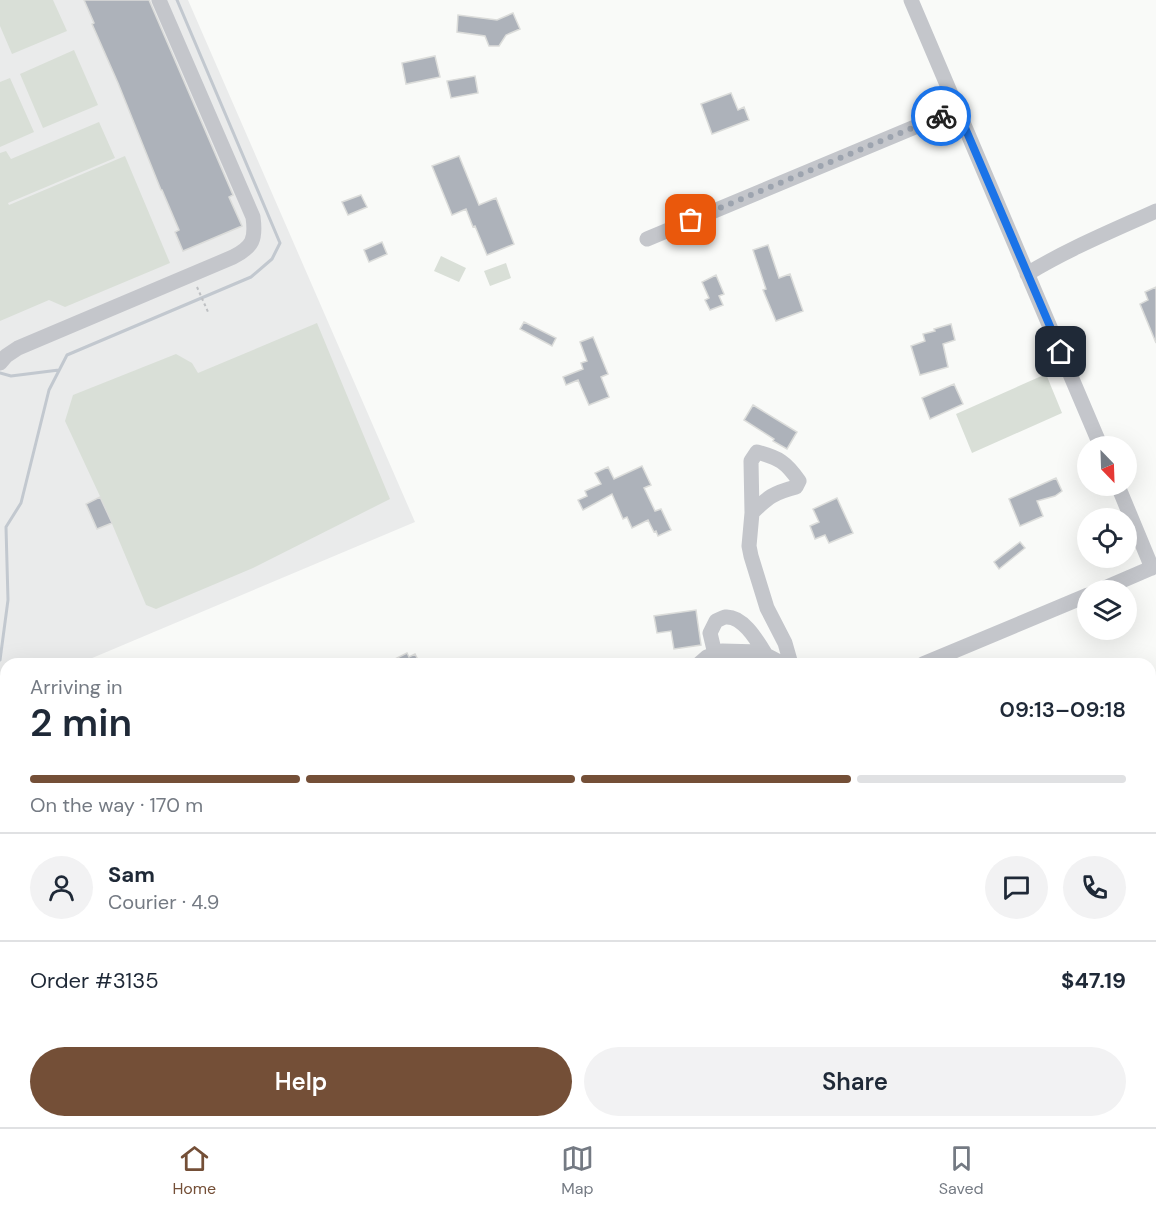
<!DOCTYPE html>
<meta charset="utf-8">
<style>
:root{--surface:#fff;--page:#f2f2f3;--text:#1f2937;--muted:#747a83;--line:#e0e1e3;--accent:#744f37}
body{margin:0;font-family:"DM Sans",sans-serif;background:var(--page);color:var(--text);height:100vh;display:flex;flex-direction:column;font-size:22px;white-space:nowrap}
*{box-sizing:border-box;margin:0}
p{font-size:20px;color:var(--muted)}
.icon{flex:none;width:33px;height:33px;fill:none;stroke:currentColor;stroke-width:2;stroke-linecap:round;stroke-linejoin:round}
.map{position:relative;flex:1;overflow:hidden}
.sheet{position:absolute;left:0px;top:658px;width:1156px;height:470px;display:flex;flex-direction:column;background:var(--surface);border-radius:18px 18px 0 0;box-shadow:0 6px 24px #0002}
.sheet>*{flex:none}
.needle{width:39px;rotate:157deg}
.buttons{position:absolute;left:1077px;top:436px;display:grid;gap:12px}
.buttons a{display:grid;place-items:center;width:60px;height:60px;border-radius:50%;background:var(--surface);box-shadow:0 6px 24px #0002;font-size:30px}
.pin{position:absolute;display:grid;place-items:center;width:51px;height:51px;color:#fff;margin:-26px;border-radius:12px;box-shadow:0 3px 9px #0006}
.courier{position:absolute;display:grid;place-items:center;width:60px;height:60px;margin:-30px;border:4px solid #1a73e8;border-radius:50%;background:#fff;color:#222;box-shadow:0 2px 8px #0007}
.overview em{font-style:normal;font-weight:600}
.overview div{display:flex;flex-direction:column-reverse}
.overview{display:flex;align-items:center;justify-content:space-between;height:102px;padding:0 30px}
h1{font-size:39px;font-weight:600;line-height:45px}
.bar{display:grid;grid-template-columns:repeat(4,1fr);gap:9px 6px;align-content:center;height:72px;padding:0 30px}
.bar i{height:8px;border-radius:4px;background:var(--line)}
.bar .active{background:var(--accent)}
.bar p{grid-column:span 4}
.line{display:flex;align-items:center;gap:15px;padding:0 30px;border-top:2px solid var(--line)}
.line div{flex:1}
.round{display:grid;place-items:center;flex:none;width:63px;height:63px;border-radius:32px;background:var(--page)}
.primary-button{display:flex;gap:12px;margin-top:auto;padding:12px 30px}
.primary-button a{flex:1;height:69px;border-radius:36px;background:var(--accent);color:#fff;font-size:24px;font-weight:600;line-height:69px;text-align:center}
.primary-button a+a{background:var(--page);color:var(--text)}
.dock{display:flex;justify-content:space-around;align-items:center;height:84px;border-top:2px solid var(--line);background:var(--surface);font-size:16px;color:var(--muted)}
.dock a{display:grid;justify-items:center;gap:3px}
.dock .active{color:var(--accent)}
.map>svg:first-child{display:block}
.built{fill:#eaebeb}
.green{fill:#d9dfd7}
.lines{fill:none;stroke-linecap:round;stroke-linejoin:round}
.stream{stroke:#c2c8cf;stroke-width:3}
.building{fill:#adb2ba;stroke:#dbdcda;stroke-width:1.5}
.path{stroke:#bec0c3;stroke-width:2;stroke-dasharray:3 3;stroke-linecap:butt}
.minor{stroke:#c4c6cb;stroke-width:15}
.done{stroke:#9da4af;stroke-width:6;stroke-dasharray:0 10.8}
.route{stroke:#1a73e8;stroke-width:8}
</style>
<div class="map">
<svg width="1156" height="1127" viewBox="0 0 1156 1127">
<rect width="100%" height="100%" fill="#f9faf8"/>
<path class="built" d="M0,0H188L415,522L78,664H6V695L0,698Z"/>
<path class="green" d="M0,0H53L67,31L12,54L0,26Z
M74,50L98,105L43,128L20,74Z
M10,78L34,132L0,147V82Z
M99,122L115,158L8,203L9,205L125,156L170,263L65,307L49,300L0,321V153L6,151L11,159Z
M441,256L466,268L459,282L434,271Z
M506,263L511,278L490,286L484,271Z
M317,323L390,499L253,568L156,609L146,605L105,507L65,421L73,395L176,354L192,363L198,373Z
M1046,374L1062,413L972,453L956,414Z"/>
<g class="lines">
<path class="stream" d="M0,373L11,376L59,370
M0,660L8,600L6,527L21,503L49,390L67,355L251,277L272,259L280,243L177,0"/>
</g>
<path class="building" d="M84,0H149L233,195L229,197L242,226L183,251L175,232L179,230L162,190H161L118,83L92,24L94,23Z
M513,13L520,29L506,35L499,46H489L485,36L457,32L458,15L497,20Z
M435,56L440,77L406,84L402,63Z
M475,76L478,93L451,98L447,81Z
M731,93L738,110L744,107L749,120L712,134L701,104Z
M459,156L479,205L496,198L514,244L487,255L475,226L473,227L466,209L452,215L432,166Z
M361,195L367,207L348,215L342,202Z
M382,242L387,254L369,262L364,250Z
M768,245L779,278L790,274L803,311L776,321L763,290L766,289L753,250Z
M716,275L724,294L719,296L723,305L710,310L705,300L709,298L702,282Z
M1156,287V343L1140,304L1148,300L1145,292Z
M524,322L556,338L552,346L520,329Z
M951,324L955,340L943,344L948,367L920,375L911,346L925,341L923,334L935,331L934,329Z
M593,337L608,374L601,377L609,397L589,405L578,380L566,385L563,377L583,369L581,363L587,361L580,342Z
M954,384L963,404L930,419L922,398Z
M753,405L797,432L787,449L773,441L774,439L744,420Z
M642,466L651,485L644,488L655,511L661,509L671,530L658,536L656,531L654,532L648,520L632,528L627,517L623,519L612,494L583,510L578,500L587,496L585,491L601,484L595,473L608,467L614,479Z
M1056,478L1062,491L1055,496L1037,501L1043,516L1020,526L1009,499Z
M100,497L112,523L97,529L86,504Z
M837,498L853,533L829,543L825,535L815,539L810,526L819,522L813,509Z
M1020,542L1025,548L999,569L994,562Z
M696,610L701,645L674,649L671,631L657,633L654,616Z
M407,653L409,657L415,654L420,664H385Z"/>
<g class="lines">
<path class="path" d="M197,287L208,312"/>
<path class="minor" d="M911,0L1101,447
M647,239L958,109
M1027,274C1068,249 1112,231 1156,211
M0,363L6,356L18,348L233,257C253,247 256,239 253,217L159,0
M1118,486L1152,568
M752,513C768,497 773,493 796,487L799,481C786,462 779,458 757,452L751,461L752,513L749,546L751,556L767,608L785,643L791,664
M1098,591L1156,566
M715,654L710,633L716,621C716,621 724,617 725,617C743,615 758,642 766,655
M699,664L707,657L722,651L760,652L783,664
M923,664L1088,595
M0,1059L6,1056
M305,1122L306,1127
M1031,1122L1033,1127"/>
</g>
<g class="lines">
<path class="done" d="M691,220L941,116"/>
<path class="route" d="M941,116L957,109L1061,352"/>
</g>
</svg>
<div class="buttons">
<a><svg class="needle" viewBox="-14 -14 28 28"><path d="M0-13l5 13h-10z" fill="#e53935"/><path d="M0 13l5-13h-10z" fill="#747a83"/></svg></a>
<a><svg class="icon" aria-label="locate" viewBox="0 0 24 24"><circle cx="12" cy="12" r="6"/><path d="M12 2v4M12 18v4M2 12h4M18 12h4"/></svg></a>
<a><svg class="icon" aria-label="layers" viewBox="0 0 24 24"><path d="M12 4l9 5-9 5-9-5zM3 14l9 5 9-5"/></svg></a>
</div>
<div class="pin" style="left:691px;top:220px;background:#ea580c"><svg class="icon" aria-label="bag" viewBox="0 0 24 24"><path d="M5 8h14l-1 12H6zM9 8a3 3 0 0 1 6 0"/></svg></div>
<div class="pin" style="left:1061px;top:352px;background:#1f2937"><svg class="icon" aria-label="home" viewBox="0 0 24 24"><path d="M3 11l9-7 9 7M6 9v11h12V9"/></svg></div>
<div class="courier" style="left:941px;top:116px"><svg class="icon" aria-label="bike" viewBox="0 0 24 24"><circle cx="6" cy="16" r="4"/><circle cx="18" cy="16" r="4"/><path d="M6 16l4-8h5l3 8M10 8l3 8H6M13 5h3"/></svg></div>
<section class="sheet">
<div class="overview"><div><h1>2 min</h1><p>Arriving in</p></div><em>09:13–09:18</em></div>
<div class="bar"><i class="active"></i><i class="active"></i><i class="active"></i><i></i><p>On the way · 170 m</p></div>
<div class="line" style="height:108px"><a class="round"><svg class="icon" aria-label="person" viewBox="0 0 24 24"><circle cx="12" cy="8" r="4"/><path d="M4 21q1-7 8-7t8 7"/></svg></a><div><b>Sam</b><p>Courier · 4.9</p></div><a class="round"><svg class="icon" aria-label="chat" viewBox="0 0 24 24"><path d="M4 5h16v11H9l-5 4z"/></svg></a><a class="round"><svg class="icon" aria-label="phone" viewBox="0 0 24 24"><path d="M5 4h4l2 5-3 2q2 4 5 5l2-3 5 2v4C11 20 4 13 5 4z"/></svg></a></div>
<div class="line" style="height:78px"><div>Order #3135</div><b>$47.19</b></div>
<div class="primary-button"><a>Help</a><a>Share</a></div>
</section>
</div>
<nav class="dock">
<a class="active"><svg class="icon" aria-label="home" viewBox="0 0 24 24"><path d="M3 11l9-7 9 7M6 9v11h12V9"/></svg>Home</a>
<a><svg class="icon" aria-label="map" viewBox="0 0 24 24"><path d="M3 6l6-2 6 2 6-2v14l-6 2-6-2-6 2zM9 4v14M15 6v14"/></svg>Map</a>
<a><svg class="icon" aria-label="saved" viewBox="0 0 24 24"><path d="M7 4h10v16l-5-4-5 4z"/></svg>Saved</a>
</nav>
